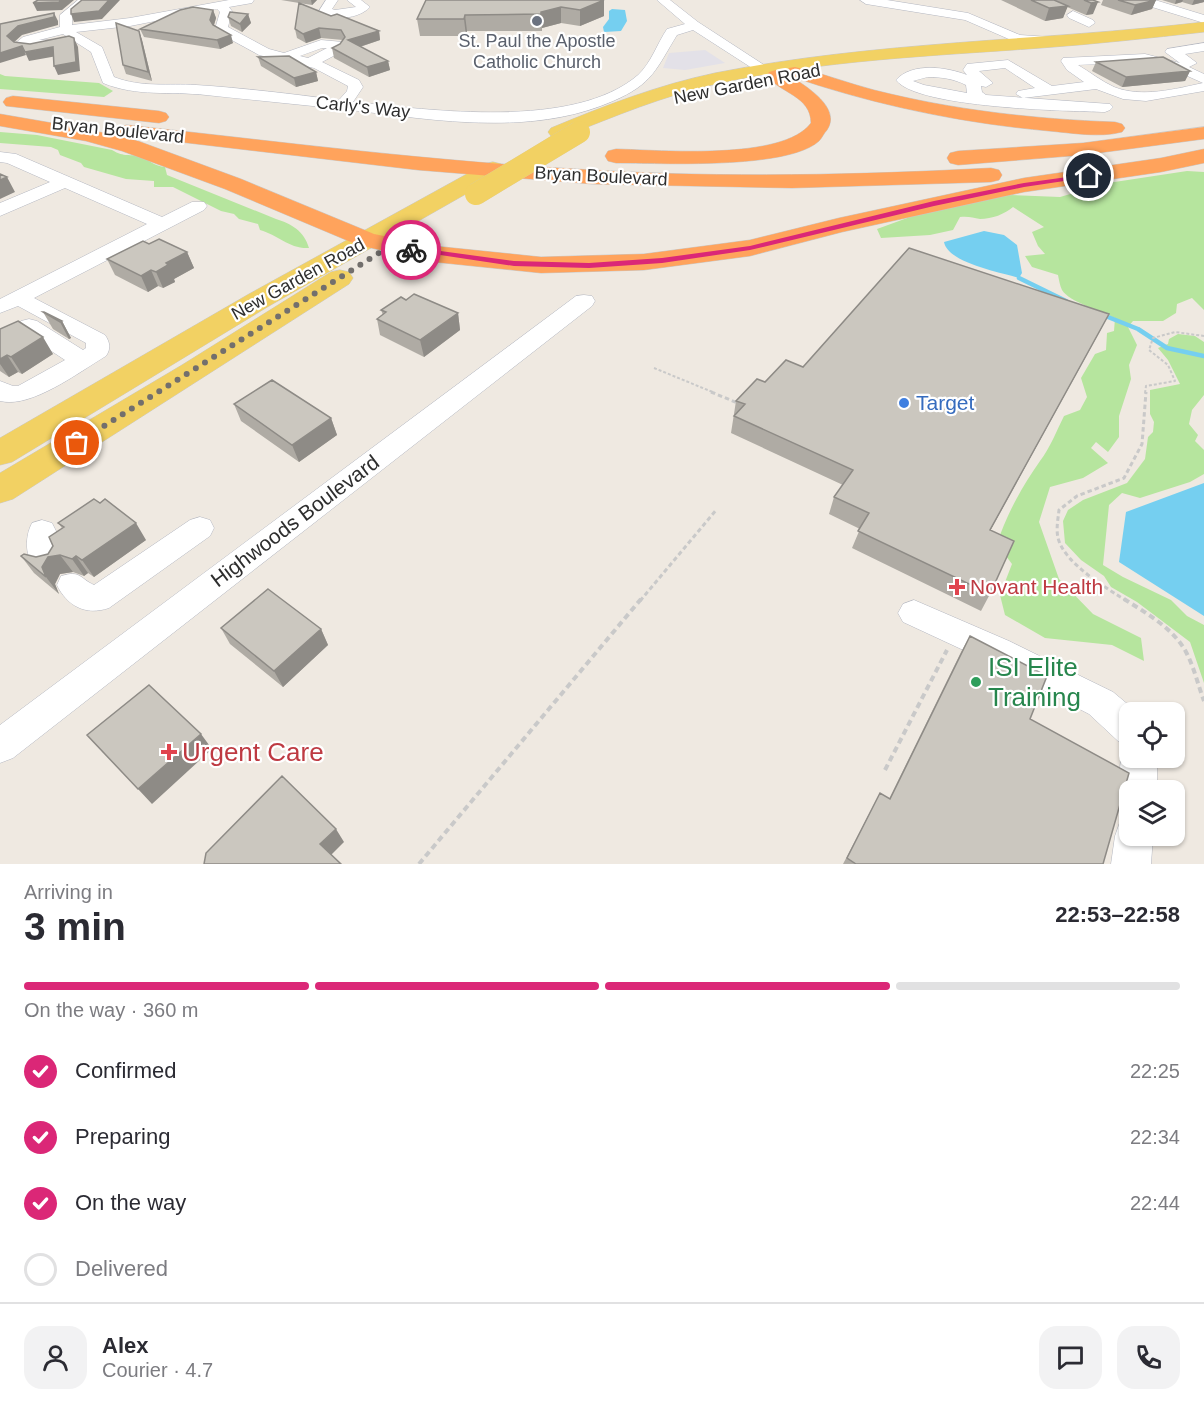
<!DOCTYPE html>
<meta charset="utf-8">
<style>
:root{--surface:#fff;--page:#f2f2f3;--text:#2b2b33;--muted:#7c7c81;--line:#e1e1e2;--accent:#db2777}
body{margin:0;font-family:Arial,sans-serif;background:var(--page);color:var(--text);height:100vh;display:flex;flex-direction:column;font-size:22px;white-space:nowrap}
*{box-sizing:border-box;margin:0}
p{font-size:20px;color:var(--muted)}
.icon{flex:none;width:33px;height:33px;fill:none;stroke:currentColor;stroke-width:2;stroke-linecap:round;stroke-linejoin:round}
.map{position:relative;height:864px;overflow:hidden}
.details{display:flex;flex-direction:column;background:var(--surface);flex:1}
.details>*{flex:none}
.buttons{position:absolute;left:1119px;top:702px;display:grid;gap:12px}
.buttons a{display:grid;place-items:center;width:66px;height:66px;border-radius:12px;background:var(--surface);box-shadow:0 2px 4px #0004;font-size:30px}
.pin{position:absolute;display:grid;place-items:center;width:51px;height:51px;color:#fff;margin:-26px;border:3px solid #fff;border-radius:50%;box-shadow:0 2px 6px #0007}
.courier{position:absolute;display:grid;place-items:center;width:60px;height:60px;margin:-30px;border:4px solid #db2777;border-radius:50%;background:#fff;color:#222;box-shadow:0 2px 8px #0007}
.summary em{font-style:normal;font-weight:600}
.summary div{display:flex;flex-direction:column-reverse}
.summary{display:flex;align-items:center;justify-content:space-between;height:102px;padding:0 24px}
h1{font-size:39px;font-weight:600;line-height:45px}
.bar{display:grid;grid-template-columns:repeat(4,1fr);gap:9px 6px;align-content:center;height:72px;padding:0 24px}
.bar i{height:8px;border-radius:4px;background:var(--line)}
.bar .selected{background:var(--accent)}
.bar p{grid-column:span 4}
.line{display:flex;align-items:center;gap:15px;padding:0 24px;border-top:2px solid var(--line)}
.line div{flex:1}
.round{display:grid;place-items:center;flex:none;width:63px;height:63px;border-radius:18px;background:var(--page)}
ol{padding:0 24px;list-style:none}
li{display:flex;align-items:center;gap:18px;height:66px}
li p{margin-inline-start:auto}
li .icon{padding:6px;border-radius:50%;background:var(--accent);color:#fff;stroke-width:4}
li:last-child{color:var(--muted)}
li i{width:33px;height:33px;border:3px solid var(--line);border-radius:50%}
.map>svg:first-child{display:block}
.industrial{fill:#e3e1e8}
.green{fill:#b6e59e}
.water{fill:#75cff0}
.lines{fill:none;stroke-linecap:round;stroke-linejoin:round}
.stream{stroke:#75cff0;stroke-width:4.5}
.minor-casing{stroke:#b4b7c1;stroke-width:1}
.major-casing{stroke:#c9c9c9;stroke-width:1}
.highway-casing{stroke:#c9c9c9;stroke-width:1}
.path-far2{stroke:#c9c9c9;stroke-width:2;stroke-dasharray:3 2;stroke-linecap:butt}
.path-far1{stroke:#c9c9c9;stroke-width:3;stroke-dasharray:4.5 3;stroke-linecap:butt}
.path{stroke:#c9c9c9;stroke-width:4;stroke-dasharray:6 4;stroke-linecap:butt}
.minor{fill:#fff;fill-rule:evenodd}
.major{fill:#f2d163;fill-rule:evenodd}
.highway{fill:#ffa35c;fill-rule:evenodd}
.major-bridge-casing{stroke:#c9c9c9;stroke-width:22;stroke-linecap:butt}
.major-bridge{stroke:#f2d163;stroke-width:22}
.wall{fill:#afaba4}
.shaded-wall{fill:#8e8b86}
.building{fill:#cbc7bf;stroke:#8e8b86;stroke-width:1.5}
.route{fill:#db2777}
.done{stroke:#726f6d;stroke-width:6;stroke-dasharray:0 10.8}
.worship-dot{fill:#6b7280;stroke:#fff;stroke-width:2}
.shop-dot{fill:#3f7fe0;stroke:#fff;stroke-width:2}
.health-dot{fill:#e0444e;stroke:#fff;stroke-width:2}
.leisure-dot{fill:#2e9e5b;stroke:#fff;stroke-width:2}
.labels{text-anchor:middle;stroke-width:4.5;stroke-linejoin:round;paint-order:stroke}
.far-worship-label{font-size:18px;fill:#5b616d;stroke:#fff}
.far-street-label{font-size:18px;fill:#2e2e2e;stroke:#fff}
.shop-label{font-size:21px;fill:#366cbe;stroke:#fff;text-anchor:start}
.street-label{font-size:21px;fill:#2e2e2e;stroke:#fff}
.health-label{font-size:21px;fill:#be3a42;stroke:#fff;text-anchor:start}
.near-leisure-label{font-size:26px;fill:#27864d;stroke:#fff;text-anchor:start}
.near-health-label{font-size:26px;fill:#be3a42;stroke:#fff;text-anchor:start}
</style>
<div class="map">
<svg width="1204" height="864" viewBox="0 0 1204 864">
<rect width="100%" height="100%" fill="#efe9e1"/>
<path class="industrial" d="M705,50L725,63L685,70L663,68L669,53Z"/>
<path class="green" d="M0,74L5,76L99,83L113,91L104,97L0,89Z
M0,132L37,135L112,150C125,158 129,153 142,157C151,161 154,166 165,167L167,175L276,219C292,224 304,231 309,248C289,249 278,235 260,230L258,224L239,219L234,214L221,211L173,187H154V181L126,179L84,167L81,163L60,155L58,150L51,147L0,143Z
M1187,171L1204,172V310L1192,298L1177,304L1176,313L1163,321H1133L1128,327L1137,345L1129,365L1131,379L1119,416V437L1108,452L1096,442L1091,448L1108,463L1083,478L1050,487L1039,522L1059,579L1093,614L1141,638L1144,661L1112,645L1045,638L1005,615L1000,595L1012,564L997,544C1007,513 1022,487 1040,461C1050,448 1057,430 1064,416L1080,410L1087,397L1081,378L1095,354L1106,350L1107,333L1114,331L1115,318C1102,311 1069,302 1062,290C1060,286 1059,280 1058,275L1032,267L1025,256L1045,254L1038,246L1032,232L1044,227L1013,207C1005,214 992,219 980,219C973,218 969,216 960,217L953,230L930,235L881,238L877,229L910,217L1009,195L1060,197L1108,183Z
M1178,334L1195,336L1204,342V395L1192,410L1189,424L1198,435L1195,441L1204,450V474L1190,482L1140,498L1122,493L1109,505L1103,565L1123,577L1171,600L1187,616L1204,625V683L1190,642L1137,602L1111,587L1104,576L1081,560L1065,543L1063,521L1068,510L1083,500L1127,483L1145,459L1148,437L1153,432L1154,422L1150,414V390L1180,384L1168,360L1158,348L1168,344L1169,339Z"/>
<path class="water" d="M612,9L625,10L627,21L621,31L604,32L603,27L609,19V11Z
M984,231L1004,235L1017,245L1022,273L1019,278C1000,272 948,263 944,242Z
M1204,483V616L1119,562L1126,512Z"/>
<g class="lines">
<path class="stream" d="M1019,278L1066,301
M1103,315L1138,329L1167,348L1204,356"/>
<g class="minor-casing">
<path id="minor" d="M78,0H91L72,16V25L130,18L229,0H254L252,3L229,7L232,11L228,27L269,49L284,53L321,40L343,42L345,45L341,52L322,62L359,80L363,87L353,102C431,110 574,130 638,75C651,63 657,44 667,29L685,24L657,0H670L698,22L781,76L774,80L769,79L693,30L677,35C656,69 653,84 613,101C529,138 429,119 342,109C297,104 251,100 206,95C170,91 137,97 103,83L91,52L63,34L39,40H57L59,43C50,50 22,52 13,45L23,37L60,27V15ZM217,9L220,12L215,29L217,32L259,55L314,68L348,86L347,91L339,100C291,94 244,88 196,85C168,83 142,88 114,77L102,47L76,32L130,26ZM322,48H327L308,58L300,56Z
M326,0H338L332,9L335,10L356,7L347,0H361L370,7C359,19 332,22 319,11Z
M860,0H887L968,13L1020,35L1050,37L1057,41L1050,45L1018,43L965,20L866,4Z
M1137,0H1155L1204,15V23L1139,3Z
M1073,11L1093,20L1095,23L1089,27L1069,18L1067,15Z
M1204,43V51L1185,54L1197,63L1189,67L1204,74V91L1146,101L1123,99L1096,89L1023,98L1016,94L1018,91L1035,88L1005,68L979,71L993,83L986,87L981,86L982,92L986,95L1110,104L1113,107L1110,110L1105,112C1067,111 917,108 896,80C912,62 947,67 967,75L963,70L967,64L1008,60L1052,86L1084,82L1067,70L1061,61L1063,58L1145,54L1180,63L1165,52L1167,49ZM1145,62L1163,65L1203,83C1175,89 1142,98 1114,87C1101,81 1090,72 1078,65ZM928,77C942,77 954,79 966,85L967,93L924,85L913,81Z
M0,152L16,154L162,217L192,202H204L207,206L204,210L34,298L105,335C110,342 111,349 106,356C79,372 31,409 0,401V381L13,386H18L65,360L21,331L18,326L21,321L29,319L37,321L83,350L86,348V343L18,306L0,313V299L147,224L65,188L0,216V203L50,182L7,163L0,162Z
M584,295L592,296L595,301L592,306L13,758L0,763V725L576,296Z
M200,517L210,520L214,528L210,536L109,608C86,616 67,606 57,585L61,576C81,570 79,578 94,585L190,520Z
M42,520L52,523L56,531L57,550L64,562L59,570C29,581 20,545 32,523Z
M914,600L1009,641L1113,692L1137,712H1130V758H1157V790H1130V804L1126,803C1119,786 1116,759 1128,745L1118,741L1089,714L987,661L903,622L898,613L903,604Z
M1130,819V836H1153L1151,864H1111L1115,836L1120,822Z"/>
</g>
<g class="major-casing">
<path id="major" d="M1204,22V32C1150,38 1096,44 1041,48C932,56 822,60 716,84C663,96 615,116 565,136L558,138L551,136L548,132L551,128C604,106 658,85 715,73C876,41 1041,41 1204,22Z
M493,162L501,164L504,169L501,174L269,306L12,462L0,465V438L249,294L485,164Z
M340,270L349,272L353,278L349,284L13,499L0,503V473L182,365L331,272Z"/>
</g>
<g class="highway-casing">
<path id="highway" d="M795,67C822,73 847,83 874,90C953,110 1034,119 1115,122L1122,124L1125,128L1122,132C1100,138 1072,133 1049,131C961,123 874,105 790,76C806,86 842,108 827,130C824,133 822,138 819,141C787,170 659,163 616,163L608,161L605,156L608,151L616,149C661,150 783,161 811,123C811,96 780,93 767,76L769,72L776,70L788,75L786,72L789,68Z
M13,96L159,111L166,113L169,117L166,121L159,123L6,106L3,102L6,98Z
M0,114L87,129L138,141L241,179L374,234L434,246L541,257L644,254L750,240L839,218L1024,178L1161,158L1204,149V163L1161,172L1024,192L842,232L750,256L644,270L541,273L434,262L358,245L225,189L122,151L86,141L0,126Z
M127,125C282,142 436,162 592,170C725,178 858,175 991,168L999,170L1002,175L999,180L991,182L792,188L592,184L418,170L120,135L117,131L120,127Z
M1204,127V139L1083,155L958,165L950,163L947,158L950,153L958,151L1083,143Z"/>
</g>
<path class="path-far2" d="M654,368L715,393
M1145,393L1146,386L1175,381L1168,365L1149,350L1153,338L1175,332L1204,336"/>
<path class="path-far1" d="M711,392L740,404
M640,601L717,509
M1127,601C1106,588 1064,563 1058,538C1056,529 1058,519 1059,510L1077,496L1124,478L1142,444L1146,392"/>
<path class="path" d="M1124,599C1146,613 1173,628 1186,652C1194,667 1198,685 1204,701
M885,770L947,650
M419,864L641,599"/>
<use href="#minor" class="minor"/>
<use href="#major" class="major"/>
<use href="#highway" class="highway"/>
<g class="major-bridge-casing">
<path id="major-bridge" d="M476,194L579,132"/>
</g>
<use href="#major-bridge" class="major-bridge"/>
</g>
<path class="wall" d="M281,0H317L312,5L299,3L331,16L379,31L380,40L360,47L388,61L390,70L369,77L334,58L332,48L340,44L343,40L321,38L306,43L297,38L295,29L299,3Z
M603,0L604,16L580,26L561,23L542,28V31H467L466,36H420L417,19Z
M1001,0H1093V14L1086,15L1067,7L1063,18L1045,21Z
M1103,0H1156L1152,9L1131,15L1101,5Z
M1162,0H1204V2L1192,5L1182,2L1175,4Z
M213,10L216,18L214,25L233,43L220,49L144,37L140,29Z
M248,14L251,23L242,32L231,26L228,17Z
M139,31L142,40L152,81L126,74L123,65Z
M258,57L316,72L318,81L296,87L261,66Z
M1096,62L1190,71L1185,81L1122,87L1092,71Z
M149,244L187,252L194,268L174,279L175,282L163,288L158,286L148,292L115,275L107,259Z
M406,300L458,313L460,330L424,357L380,335L377,319L383,315L381,310Z
M43,312L62,321L71,338L69,339L53,329Z
M1109,314L990,531V594L981,611L852,548L860,529L829,514L834,497L843,485L731,433L736,401L765,382L803,367Z
M0,329L53,354L22,374L18,372L9,377L0,371Z
M234,404L331,418L337,435L299,462L241,421Z
M58,523L146,540L94,577L88,573L84,576L73,572L60,574L55,584L59,594L34,573L21,556L36,557L48,554L53,546L62,528Z
M221,628L321,629L328,645L283,687L230,644Z
M970,636L1030,719L1103,864H843L880,793L889,799L961,652Z"/>
<path class="shaded-wall" d="M61,0H74L62,10L37,11L33,3Z
M109,0H120L102,19L74,22L71,14Z
M311,0H317L312,5Z
M604,0V16L580,26V10Z
M1156,0L1152,9L1131,15L1135,5Z
M1176,0H1183L1182,2L1175,4Z
M1194,0H1204V2L1192,5Z
M1098,2L1093,14L1086,15L1091,3Z
M1068,6L1063,18L1045,21L1049,8Z
M561,7V23L542,28V31L541,12Z
M213,10L216,18L213,28L210,20Z
M54,13L58,21V25L22,35L11,45L7,36L18,26Z
M248,14L251,23L242,32L240,24Z
M465,15L467,31L466,36L464,19Z
M319,28L321,38L306,43L303,34Z
M139,31L142,40L152,81L148,72Z
M379,31L380,40L350,50L348,40Z
M231,35L233,43L220,49L217,40Z
M74,38L78,47L80,71L58,75L54,66Z
M22,46L26,55L0,63V53Z
M53,47L57,56L29,61L25,52Z
M388,61L390,70L369,77L367,67Z
M1190,71L1185,81L1122,87L1126,77Z
M316,72L318,81L296,87L294,78Z
M7,177L15,192L0,199V180Z
M187,252L194,268L174,279L175,282L163,288L156,272L166,263Z
M151,270L158,286L148,292L141,276Z
M458,313L460,330L424,357L420,340Z
M1109,314L1100,331L981,547L990,530Z
M62,321L71,338L69,339L60,322Z
M43,337L53,354L22,374L11,357Z
M7,355L18,372L9,377L0,364V359Z
M331,418L337,435L299,462L292,445Z
M136,523L146,540L94,577L82,560Z
M60,555L73,572L60,574L55,584L59,594L46,577L42,567L48,557Z
M76,556L88,573L84,576L72,559Z
M321,629L328,645L283,687L274,671Z
M201,734L212,749L152,804L138,789Z
M336,829L344,842L328,858L320,844Z"/>
<path class="building" d="M38,0H61L59,2L33,3Z
M82,0H109L99,11L71,14V9Z
M426,0H604L580,10L561,7L541,12V14L465,15L464,19H417Z
M1031,0H1054L1068,6L1049,8Z
M1084,0H1093L1098,2L1091,3Z
M1118,0H1156L1135,5Z
M299,3L331,16L337,14L379,31L348,40L388,61L367,67L332,48L340,44L345,37L341,30L319,28L303,34L295,29Z
M193,7L213,10L210,20L213,25L231,35L217,40L140,29L180,10Z
M230,12L248,14L240,24L228,17Z
M54,13V17L18,26L7,36L14,42L30,44L69,36L74,38L76,62L54,66L53,47L25,52L22,46L0,53V24Z
M116,23L139,31L148,72L123,65Z
M289,56L316,72L294,78L258,57Z
M1163,57L1190,71L1126,77L1096,62Z
M0,174L7,177L0,180Z
M159,239L187,252L166,263L168,265L156,272L151,270L141,276L107,259L143,241L149,244Z
M909,248L1109,314L990,530L1014,541L990,594L858,531L869,513L834,497L853,470L734,416L745,404L736,401L757,379L765,382L786,360L803,367Z
M414,294L458,313L420,340L377,319L386,312L381,310L401,297L406,300Z
M43,312H44L62,321L60,322Z
M18,321L43,337L11,357L7,355L0,359V329Z
M272,380L331,418L292,445L234,404Z
M94,499L100,503L105,499L136,523L82,560L76,556L72,559L60,555L48,557L42,567L46,577L21,556L24,554L36,557L48,554L53,546L49,537L64,527L58,523Z
M268,589L321,629L274,671L221,628Z
M970,636L1047,676L1030,719L1129,773L1103,864H856L847,858L880,793L890,799Z
M149,685L201,734L138,789L87,735Z
M282,776L336,829L320,844L341,864H204L206,853Z"/>
<path class="route" d="M1089,174L1091,177L1024,187L934,206L750,250L662,263L589,268L514,266L407,250L411,247L514,261L589,263L662,258L750,246L934,201L1024,183Z"/>
<g class="lines">
<path class="done" d="M77,443L390,246L411,250"/>
</g>
<circle class="worship-dot" cx="537" cy="21" r="6"/>
<circle class="shop-dot" cx="904" cy="403" r="6"/>
<g class="health-dot">
<path d="M954 578h6v6h6v6h-6v6h-6v-6h-6v-6h6z"/>
<path d="M166 743h6v6h6v6h-6v6h-6v-6h-6v-6h6z"/>
</g>
<circle class="leisure-dot" cx="976" cy="682" r="6"/>
<g class="labels">
<g class="far-worship-label">
<text x="537" y="47">St. Paul the Apostle<tspan x="537" dy="21">Catholic Church</tspan></text>
</g>
<g class="far-street-label">
<text transform="translate(747 84) rotate(-11)" y="6">New Garden Road</text>
<text transform="translate(363 107) rotate(6)" y="6">Carly's Way</text>
<text transform="translate(118 130) rotate(6)" y="6">Bryan Boulevard</text>
<text transform="translate(601 176) rotate(3)" y="6">Bryan Boulevard</text>
<text transform="translate(298 279) rotate(-29)" y="6">New Garden Road</text>
</g>
<g class="shop-label">
<text x="916" y="410">Target</text>
</g>
<g class="street-label">
<text transform="translate(295 521) rotate(-37)" y="7">Highwoods Boulevard</text>
</g>
<g class="health-label">
<text x="970" y="594">Novant Health</text>
</g>
<g class="near-leisure-label">
<text x="988" y="676">ISI Elite<tspan x="988" dy="30">Training</tspan></text>
</g>
<g class="near-health-label">
<text x="182" y="761">Urgent Care</text>
</g>
</g>
</svg>
<div class="buttons">
<a><svg class="icon" aria-label="locate" viewBox="0 0 24 24"><circle cx="12" cy="12" r="6"/><path d="M12 2v4M12 18v4M2 12h4M18 12h4"/></svg></a>
<a><svg class="icon" aria-label="layers" viewBox="0 0 24 24"><path d="M12 4l9 5-9 5-9-5zM3 14l9 5 9-5"/></svg></a>
</div>
<div class="pin" style="left:77px;top:443px;background:#ea580c"><svg class="icon" aria-label="bag" viewBox="0 0 24 24"><path d="M5 8h14l-1 12H6zM9 8a3 3 0 0 1 6 0"/></svg></div>
<div class="pin" style="left:1089px;top:176px;background:#1f2937"><svg class="icon" aria-label="home" viewBox="0 0 24 24"><path d="M3 11l9-7 9 7M6 9v11h12V9"/></svg></div>
<div class="courier" style="left:411px;top:250px"><svg class="icon" aria-label="bike" viewBox="0 0 24 24"><circle cx="6" cy="16" r="4"/><circle cx="18" cy="16" r="4"/><path d="M6 16l4-8h5l3 8M10 8l3 8H6M13 5h3"/></svg></div>
</div>
<section class="details">
<div class="summary"><div><h1>3 min</h1><p>Arriving in</p></div><em>22:53–22:58</em></div>
<div class="bar"><i class="selected"></i><i class="selected"></i><i class="selected"></i><i></i><p>On the way · 360 m</p></div>
<ol>
<li><svg class="icon" aria-label="check" viewBox="0 0 24 24"><path d="M5 12l5 5 9-10"/></svg>Confirmed<p>22:25</p></li>
<li><svg class="icon" aria-label="check" viewBox="0 0 24 24"><path d="M5 12l5 5 9-10"/></svg>Preparing<p>22:34</p></li>
<li><svg class="icon" aria-label="check" viewBox="0 0 24 24"><path d="M5 12l5 5 9-10"/></svg>On the way<p>22:44</p></li>
<li><i></i>Delivered</li>
</ol>
<div class="line" style="height:108px"><a class="round"><svg class="icon" aria-label="person" viewBox="0 0 24 24"><circle cx="12" cy="8" r="4"/><path d="M4 21q1-7 8-7t8 7"/></svg></a><div><b>Alex</b><p>Courier · 4.7</p></div><a class="round"><svg class="icon" aria-label="chat" viewBox="0 0 24 24"><path d="M4 5h16v11H9l-5 4z"/></svg></a><a class="round"><svg class="icon" aria-label="phone" viewBox="0 0 24 24"><path d="M5 4h4l2 5-3 2q2 4 5 5l2-3 5 2v4C11 20 4 13 5 4z"/></svg></a></div>
</section>
